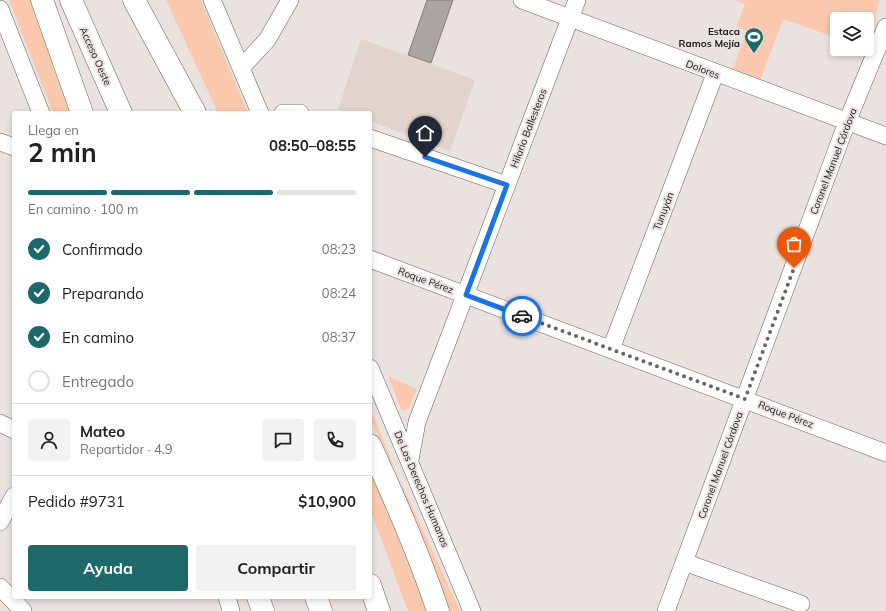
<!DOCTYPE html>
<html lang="es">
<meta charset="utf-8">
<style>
:root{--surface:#fff;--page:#f2f2f2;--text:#222;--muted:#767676;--line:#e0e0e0;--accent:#1d6969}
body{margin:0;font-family:Mulish,sans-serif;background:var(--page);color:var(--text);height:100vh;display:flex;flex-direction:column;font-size:15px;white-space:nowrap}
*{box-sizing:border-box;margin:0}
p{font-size:13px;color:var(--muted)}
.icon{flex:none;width:22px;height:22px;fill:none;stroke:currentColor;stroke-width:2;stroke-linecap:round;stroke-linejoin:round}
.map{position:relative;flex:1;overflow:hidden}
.sheet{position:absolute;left:12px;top:111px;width:360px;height:488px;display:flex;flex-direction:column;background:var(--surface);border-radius:4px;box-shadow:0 2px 6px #0003}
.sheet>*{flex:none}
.tools{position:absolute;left:830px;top:12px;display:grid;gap:8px}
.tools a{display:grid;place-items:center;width:44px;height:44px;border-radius:4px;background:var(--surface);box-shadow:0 2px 6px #0003;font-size:20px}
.pin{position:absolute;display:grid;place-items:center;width:34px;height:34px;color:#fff;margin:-41px -17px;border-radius:50% 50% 50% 0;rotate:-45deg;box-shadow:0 0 4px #0007}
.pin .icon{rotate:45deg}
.courier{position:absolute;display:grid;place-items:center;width:40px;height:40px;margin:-20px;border:3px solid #1a73e8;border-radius:50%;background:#fff;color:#222;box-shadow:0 1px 5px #0007}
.summary em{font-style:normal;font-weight:700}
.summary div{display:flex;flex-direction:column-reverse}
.summary{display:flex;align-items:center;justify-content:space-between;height:68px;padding:0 16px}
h1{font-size:26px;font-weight:700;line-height:30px}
.bar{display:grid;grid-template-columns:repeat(4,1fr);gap:6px 4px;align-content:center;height:48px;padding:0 16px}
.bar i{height:5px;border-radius:3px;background:var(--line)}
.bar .on{background:var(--accent)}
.bar p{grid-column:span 4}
.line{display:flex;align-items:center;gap:10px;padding:0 16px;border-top:1px solid var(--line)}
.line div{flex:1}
.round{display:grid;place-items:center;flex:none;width:42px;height:42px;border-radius:4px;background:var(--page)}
ol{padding:0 16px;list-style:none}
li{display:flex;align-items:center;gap:12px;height:44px}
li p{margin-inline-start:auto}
li .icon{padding:4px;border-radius:50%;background:var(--accent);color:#fff;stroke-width:4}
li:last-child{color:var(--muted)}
li i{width:22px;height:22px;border:2px solid var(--line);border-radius:50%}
.action{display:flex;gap:8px;margin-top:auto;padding:8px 16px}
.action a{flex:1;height:46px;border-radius:4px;background:var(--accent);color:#fff;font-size:16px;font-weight:700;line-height:46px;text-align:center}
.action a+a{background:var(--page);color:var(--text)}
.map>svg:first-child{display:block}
.built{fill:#e2d3cc}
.green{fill:#f9c8ad}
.building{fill:#aba5a1;stroke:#847e7b}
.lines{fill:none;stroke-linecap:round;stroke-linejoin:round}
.minor-casing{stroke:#68625e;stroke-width:18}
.highway-casing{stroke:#68625e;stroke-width:23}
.minor{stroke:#fff;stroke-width:17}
.highway{stroke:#fff;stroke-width:22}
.done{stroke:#686562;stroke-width:4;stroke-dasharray:0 7.2}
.route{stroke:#1a73e8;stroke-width:5}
.labels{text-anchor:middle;stroke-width:4;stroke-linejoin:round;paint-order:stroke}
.poi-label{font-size:10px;font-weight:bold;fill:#23211f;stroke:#e9e2df;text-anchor:end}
.street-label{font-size:10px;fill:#23211f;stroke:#e9e2df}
</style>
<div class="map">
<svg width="886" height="611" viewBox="0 0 886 611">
<rect width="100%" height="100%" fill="#e9e2df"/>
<path class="built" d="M361,39L475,80L450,151L370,121V113H348L338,110Z"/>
<path class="green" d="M9,0H34L76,113H53Z
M166,0H201L248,113H218Z
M735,0H876L880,1L867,36V19H837V38L783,19L760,81L732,71L747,31L736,27L745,4Z
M388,376L417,389L409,408L402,411Z
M370,408L398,476L460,611H448L398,476L370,419Z
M370,459L432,611H408L370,509Z"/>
<path class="building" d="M427,0H453L431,63L408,55Z"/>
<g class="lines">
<g class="minor-casing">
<path id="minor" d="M212,0L260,113
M522,0L886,136
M0,9L41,113
M241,68L267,40L290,0
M283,113H300
M370,138L507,185
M0,142L14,147
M370,259L886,453
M611,349L715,74
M370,368L472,611
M0,423L14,430
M410,460L417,422L577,0
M0,522L14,496
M684,562L801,604
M0,587L23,611
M227,597L231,611
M666,611L847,122L886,27"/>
</g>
<g class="highway-casing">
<path id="highway" d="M42,0L82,113
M71,0L121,113
M134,0L195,113
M370,445C395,499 419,554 438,611
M370,585L379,611
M258,597L263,611
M316,597L321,611"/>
</g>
<use href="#minor" class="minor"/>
<use href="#highway" class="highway"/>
</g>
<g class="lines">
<path class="done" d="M522,316L745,399L794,268"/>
<path class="route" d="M425,157L507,185L466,295L522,316"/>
</g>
<defs>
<g id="stadium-pin" transform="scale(1)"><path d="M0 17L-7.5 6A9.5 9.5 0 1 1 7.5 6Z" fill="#1d6969" stroke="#e9e2df"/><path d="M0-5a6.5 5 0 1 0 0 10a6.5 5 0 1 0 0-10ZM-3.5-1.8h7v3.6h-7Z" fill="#fff"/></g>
</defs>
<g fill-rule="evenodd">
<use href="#stadium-pin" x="754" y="37"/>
</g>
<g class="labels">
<g class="poi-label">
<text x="740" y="35">Estaca<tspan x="740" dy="12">Ramos Mejía</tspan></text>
</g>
<g class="street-label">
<text transform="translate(96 56) rotate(66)" y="4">Acceso Oeste</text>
<text transform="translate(703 69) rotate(21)" y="4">Dolores</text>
<text transform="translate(528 128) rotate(-69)" y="4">Hilario Ballesteros</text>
<text transform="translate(833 161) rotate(-69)" y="4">Coronel Manuel Córdova</text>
<text transform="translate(663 211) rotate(-69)" y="4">Tunuyán</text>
<text transform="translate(426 280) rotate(20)" y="4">Roque Pérez</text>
<text transform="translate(786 414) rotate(21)" y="4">Roque Pérez</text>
<text transform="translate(720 465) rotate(-70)" y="4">Coronel Manuel Córdova</text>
<text transform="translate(422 489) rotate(67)" y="4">De Los Derechos Humanos</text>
</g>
</g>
</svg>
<div class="tools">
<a><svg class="icon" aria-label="layers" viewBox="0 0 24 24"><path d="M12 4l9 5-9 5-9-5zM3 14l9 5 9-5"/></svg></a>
</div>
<div class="pin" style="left:794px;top:268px;background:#ea580c"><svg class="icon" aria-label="bag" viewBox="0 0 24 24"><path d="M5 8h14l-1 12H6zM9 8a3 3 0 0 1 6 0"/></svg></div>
<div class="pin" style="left:425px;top:157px;background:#1f2937"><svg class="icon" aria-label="home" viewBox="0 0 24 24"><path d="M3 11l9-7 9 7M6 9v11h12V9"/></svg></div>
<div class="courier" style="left:522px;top:316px"><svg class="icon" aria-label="car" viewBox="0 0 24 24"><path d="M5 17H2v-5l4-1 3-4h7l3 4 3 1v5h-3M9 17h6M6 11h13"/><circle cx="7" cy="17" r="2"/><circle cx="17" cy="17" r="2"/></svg></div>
<section class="sheet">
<div class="summary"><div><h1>2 min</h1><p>Llega en</p></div><em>08:50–08:55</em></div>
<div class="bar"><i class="on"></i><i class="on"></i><i class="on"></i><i></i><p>En camino · 100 m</p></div>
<ol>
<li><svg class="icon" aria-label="check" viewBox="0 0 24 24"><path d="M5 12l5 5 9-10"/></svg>Confirmado<p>08:23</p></li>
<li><svg class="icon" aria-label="check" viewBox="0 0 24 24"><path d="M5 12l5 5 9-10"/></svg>Preparando<p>08:24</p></li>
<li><svg class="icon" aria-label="check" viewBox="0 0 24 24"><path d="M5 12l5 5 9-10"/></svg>En camino<p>08:37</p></li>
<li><i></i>Entregado</li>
</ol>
<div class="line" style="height:72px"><a class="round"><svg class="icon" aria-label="person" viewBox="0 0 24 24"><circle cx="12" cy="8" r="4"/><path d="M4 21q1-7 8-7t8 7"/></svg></a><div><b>Mateo</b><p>Repartidor · 4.9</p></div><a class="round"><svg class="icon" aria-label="chat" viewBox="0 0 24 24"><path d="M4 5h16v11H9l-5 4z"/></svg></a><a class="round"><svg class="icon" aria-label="phone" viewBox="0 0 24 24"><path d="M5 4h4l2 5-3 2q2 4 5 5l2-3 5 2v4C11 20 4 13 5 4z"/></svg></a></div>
<div class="line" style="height:52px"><div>Pedido #9731</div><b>$10,900</b></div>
<div class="action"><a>Ayuda</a><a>Compartir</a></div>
</section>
</div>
